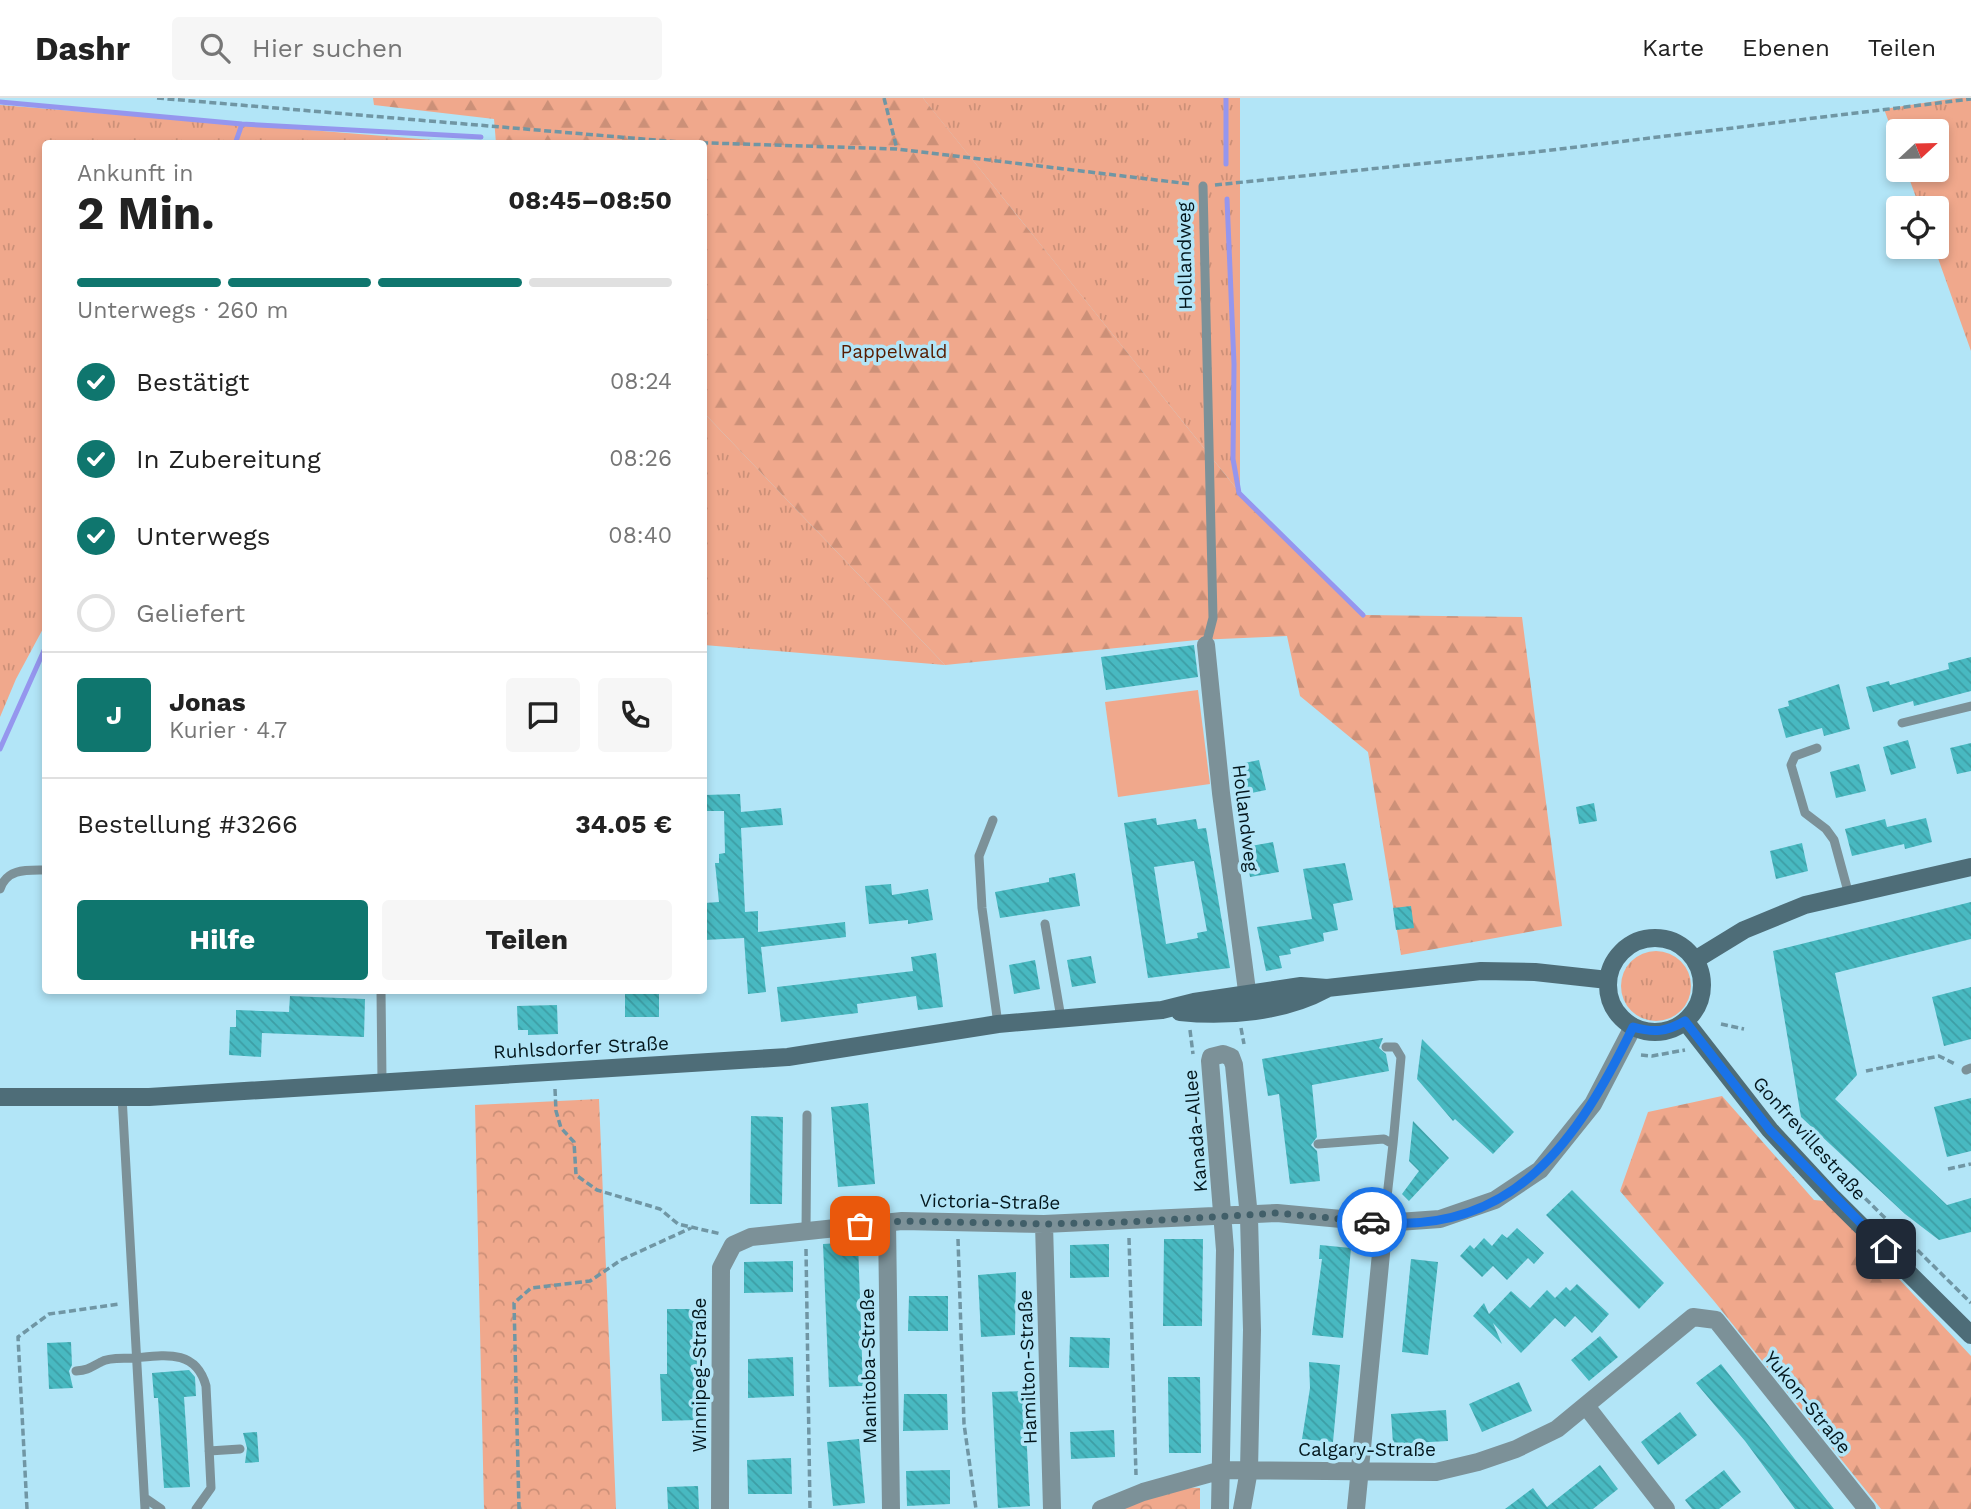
<!DOCTYPE html>
<html lang="de">
<meta charset="utf-8">
<style>
:root{--surface:#fff;--page:#f6f6f6;--text:#222;--muted:#767676;--line:#e0e0e0;--accent:#0f766e}
body{margin:0;font-family:"Work Sans",sans-serif;background:var(--page);color:var(--text);height:100vh;display:flex;flex-direction:column;font-size:26px;white-space:nowrap}
*{box-sizing:border-box;margin:0}
p{font-size:23px;color:var(--muted)}
.icon{flex:none;width:38px;height:38px;fill:none;stroke:currentColor;stroke-width:2;stroke-linecap:round;stroke-linejoin:round}
.map{position:relative;flex:1;overflow:hidden}
.sheet{position:absolute;left:42px;top:42px;width:665px;height:854px;display:flex;flex-direction:column;background:var(--surface);border-radius:7px;box-shadow:0 4px 10px #0003}
.sheet>*{flex:none}
.needle{width:46px;rotate:68deg}
.buttons{position:absolute;left:1886px;top:21px;display:grid;gap:14px}
.buttons a{display:grid;place-items:center;width:63px;height:63px;border-radius:7px;background:var(--surface);box-shadow:0 4px 10px #0003;font-size:35px}
.pin{position:absolute;display:grid;place-items:center;width:60px;height:60px;color:#fff;margin:-30px;border-radius:14px;box-shadow:0 4px 10px #0006}
.courier{position:absolute;display:grid;place-items:center;width:70px;height:70px;margin:-35px;border:5px solid #1a73e8;border-radius:50%;background:#fff;color:#222;box-shadow:0 2px 9px #0007}
.head em{font-style:normal;font-weight:700}
.head div{display:flex;flex-direction:column-reverse}
.head{display:flex;align-items:center;justify-content:space-between;height:119px;padding:0 35px}
h1{font-size:46px;font-weight:700;line-height:52px}
.bar{display:grid;grid-template-columns:repeat(4,1fr);gap:10px 7px;align-content:center;height:84px;padding:0 35px}
.bar i{height:9px;border-radius:5px;background:var(--line)}
.bar .selected{background:var(--accent)}
.bar p{grid-column:span 4}
.line{display:flex;align-items:center;gap:18px;padding:0 35px;border-top:2px solid var(--line)}
.line div{flex:1}
.round{display:grid;place-items:center;flex:none;width:74px;height:74px;border-radius:7px;background:var(--page)}
ol{padding:0 35px;list-style:none}
li{display:flex;align-items:center;gap:21px;height:77px}
li p{margin-inline-start:auto}
li .icon{padding:7px;border-radius:50%;background:var(--accent);color:#fff;stroke-width:4}
li:last-child{color:var(--muted)}
li i{width:38px;height:38px;border:4px solid var(--line);border-radius:50%}
.cta{display:flex;gap:14px;margin-top:auto;padding:14px 35px}
.cta a{flex:1;height:80px;border-radius:7px;background:var(--accent);color:#fff;font-size:28px;font-weight:700;line-height:80px;text-align:center}
.cta a+a{background:var(--page);color:var(--text)}
header{display:flex;align-items:center;gap:42px;box-sizing:border-box;height:98px;padding:0 35px;background:var(--surface);border-bottom:2px solid var(--line)}
header strong{font-size:33px}
nav{display:flex;gap:38px;margin-inline-start:auto;font-size:24px}
.search{width:490px;height:63px;background:var(--page);display:flex;align-items:center;gap:18px;box-sizing:border-box;padding:0 24px;border-radius:7px;color:var(--muted);font-size:26px}
.map>svg:first-child{display:block}
.grass{fill:url(#grass-tufts)}
.forest{fill:url(#forest-firs)}
.park{fill:url(#park-crowns)}
.pitch{fill:#f0a88c}
.lines{fill:none;stroke-linecap:round;stroke-linejoin:round}
.stream{stroke:#9596ee;stroke-width:5}
.building{fill:url(#building-back-hatch);fill-rule:evenodd}
.path{stroke:#7096a4;stroke-width:3.5;stroke-dasharray:7 3.5;stroke-linecap:butt}
.lane{stroke:#7c9198;stroke-width:9}
.street{stroke:#7c9198;stroke-width:18}
.secondary{stroke:#4e6d78;stroke-width:18}
.done{stroke:#415f69;stroke-width:7;stroke-dasharray:0 12.6}
.route{stroke:#1a73e8;stroke-width:9}
.labels{text-anchor:middle;stroke-width:7;stroke-linejoin:round;paint-order:stroke}
.street-label{font-size:19px;fill:#04171d;stroke:#b2e5f7}
.park-label{font-size:19px;fill:#571c01;stroke:#b2e5f7}
</style>
<header>
<strong>Dashr</strong>
<div class="search"><svg class="icon" aria-label="search" viewBox="0 0 24 24"><circle cx="10" cy="10" r="6"/><path d="M15 15l6 6"/></svg>Hier suchen</div>
<nav><a>Karte</a><a>Ebenen</a><a>Teilen</a></nav>
</header>
<div class="map">
<svg width="1971" height="1411" viewBox="0 0 1971 1411">
<defs>
<pattern id="grass-tufts" width="24" height="20" patternUnits="userSpaceOnUse" patternTransform="scale(1.75)"><rect width="24" height="20" fill="#f0a88c"/><path d="M3 7l-1-3M5 7V3M7 7l1-3M15 17l-1-3M17 17v-4M19 17l1-3" fill="none" stroke="#cc9078"/></pattern>
<pattern id="forest-firs" width="22" height="20" patternUnits="userSpaceOnUse" patternTransform="scale(1.75)"><rect width="22" height="20" fill="#f0a88c"/><path d="M5 1l3.5 6h-7zM16 11l3.5 6h-7z" fill="#cc9078"/></pattern>
<pattern id="park-crowns" width="20" height="18" patternUnits="userSpaceOnUse" patternTransform="scale(1.75)"><rect width="20" height="18" fill="#f0a88c"/><path d="M2 6a3 3 0 1 1 6 0M12 15a3 3 0 1 1 6 0" fill="none" stroke="#cc9078"/></pattern>
<pattern id="building-back-hatch" width="6" height="6" patternUnits="userSpaceOnUse" patternTransform="scale(1.75)"><rect width="6" height="6" fill="#48b9c1"/><path d="M-1 5l2 2M0 0l6 6M5-1l2 2" fill="none" stroke="#3d9ea5"/></pattern>
</defs>
<rect width="100%" height="100%" fill="#b2e5f7"/>
<path class="grass" d="M923,0H1240V395L934,14Z
M1956,0H1971V253L1934,149H1937V110H1920L1906,72H1937V33H1899V52L1884,11Z
M0,7L470,45L46,46L45,527L16,581L0,619Z
M704,315L945,567L704,547Z
M1621 888a35 35 0 1 1 70 0a35 35 0 1 1-70 0Z"/>
<path class="forest" d="M373,0H923L1240,395L1364,517L1522,519L1562,828L1401,857L1368,654L1300,598L1287,538L1197,542L945,567L704,315V46L496,45L494,21L374,7Z
M1722,998L1814,1102L1826,1103L1971,1258V1411H1881L1714,1203L1620,1093L1648,1014Z"/>
<path class="park" d="M599,1001L616,1411H484L475,1007Z
M1161,1388L1200,1390V1411H1101Z"/>
<path class="pitch" d="M1198,592L1210,686L1118,699L1105,604Z"/>
<g class="lines">
<path class="stream" d="M0,4L242,26L481,39
M235,46L242,26
M1226,66V0
M1227,101L1234,266L1233,361L1239,395L1363,517
M0,651L46,548"/>
</g>
<path class="building" d="M1194,547L1198,579L1106,592L1101,559Z
M1971,559V593L1914,608L1913,603L1873,614L1866,589L1889,583L1890,587L1949,571L1948,565Z
M1839,586L1850,631L1824,638L1822,630L1786,640L1778,611L1789,608L1788,603Z
M1908,642L1916,670L1891,677L1883,649Z
M1971,645V673L1957,676L1950,650Z
M1259,662L1266,692L1237,698L1230,668Z
M1859,666L1866,693L1836,700L1830,674Z
M740,696L741,714L781,710L783,727L741,730L745,814L758,813V834L845,824L846,839L761,849L766,894L748,896L744,840L704,842V805L719,804L715,765H719V756L725,755L724,713H704V697Z
M1594,705L1597,723L1579,726L1576,709Z
M1156,720L1157,727L1196,721L1198,731L1206,730L1230,870L1148,880L1124,725ZM1194,763L1207,833L1197,835L1198,840L1166,846L1154,769Z
M1926,720L1932,744L1905,751L1904,746L1852,758L1845,731L1885,721L1887,729Z
M1273,744L1279,774L1250,779L1245,749Z
M1802,745L1808,773L1776,781L1770,753Z
M1345,765L1353,802L1333,806L1338,832L1323,835L1324,843L1290,851L1291,856L1279,858L1282,870L1266,873L1257,829L1312,821L1303,771Z
M1075,775L1080,808L1000,820L995,794L1049,784V780Z
M891,786L892,797L928,791L933,822L908,826V822L869,826L865,788Z
M1971,804V841L1835,875L1857,977L1835,1001L1947,1107L1971,1100V1134L1939,1142L1905,1116L1801,1019L1773,853Z
M1411,808L1414,830L1396,832L1393,810Z
M936,855L943,909L918,912L916,898L857,906L858,915L781,924L777,889L913,873L911,859Z
M1091,858L1096,885L1072,889L1067,862Z
M1035,862L1040,891L1014,896L1009,867Z
M1971,889V941L1944,948L1932,899Z
M625,892H659V919H625Z
M290,898L365,901L364,939L262,935L261,959L229,957L230,929H236V912L289,914Z
M557,907L558,936L528,937V932H518L517,908Z
M1383,940L1379,950L1386,956L1389,973L1312,987L1317,1039L1311,1047L1317,1053L1320,1083L1290,1086L1279,996L1268,998L1262,961Z
M1422,941L1514,1034L1493,1056L1455,1021L1453,1023L1417,981Z
M1971,1000V1053L1947,1059L1934,1009Z
M868,1005L875,1086L838,1089L831,1009Z
M751,1018L783,1019L782,1106H750Z
M1413,1023L1449,1060L1409,1103L1402,1096L1419,1073L1409,1063Z
M1572,1092L1664,1185L1639,1211L1546,1117Z
M1517,1130L1544,1155L1534,1166L1528,1160L1507,1182L1493,1168L1482,1179L1460,1158L1470,1147L1474,1151L1484,1140L1492,1148L1502,1136L1507,1140Z
M1164,1141H1203L1202,1228H1163Z
M858,1144L863,1288L829,1289L823,1146Z
M1109,1146V1179L1070,1180V1147Z
M1320,1147L1351,1150L1343,1240L1312,1237L1322,1161H1319Z
M1411,1161L1438,1164L1428,1257L1402,1254Z
M793,1163V1194L744,1195V1164Z
M1016,1174L1015,1237L981,1239L978,1177Z
M1577,1186L1609,1216L1592,1235L1575,1218L1565,1229L1555,1220L1521,1255L1493,1225L1502,1246L1473,1218L1484,1205L1489,1216L1511,1193L1530,1210L1547,1192L1555,1200L1566,1189L1570,1193Z
M909,1198H948V1233H908Z
M667,1211H697V1322L662,1323L660,1276H667Z
M1600,1238L1618,1259L1589,1283L1571,1262Z
M1070,1239L1110,1240L1109,1270L1069,1269Z
M71,1244L72,1267L69,1273L73,1290L49,1291L47,1245Z
M793,1259L794,1298L748,1300V1261Z
M1309,1264L1340,1267L1333,1344L1302,1341L1310,1290Z
M1721,1266L1804,1373L1834,1411H1795L1745,1343L1696,1285Z
M189,1272L195,1279L196,1298L184,1299L190,1389L164,1390L158,1300H154L152,1275Z
M1168,1279H1200L1201,1355H1169Z
M1519,1284L1532,1313L1482,1334L1469,1306Z
M1024,1293L1030,1408L998,1410L992,1294Z
M904,1296H947L948,1332L903,1333Z
M1446,1312L1448,1343L1393,1346L1391,1316Z
M1680,1314L1697,1337L1658,1367L1641,1344Z
M1114,1332L1115,1359L1071,1361L1070,1334Z
M257,1334L259,1364L245,1365L247,1350L243,1335Z
M859,1341L865,1405L833,1408L827,1344Z
M791,1360L792,1396H748L747,1362Z
M1600,1367L1618,1391L1593,1411H1505L1533,1390L1547,1409Z
M950,1372V1406L907,1408L906,1373Z
M1724,1372L1741,1394L1719,1411H1692L1685,1402Z
M698,1388L699,1411H668L667,1389Z"/>
<g class="lines">
<path class="path" d="M157,0L679,44L897,51L1190,86
M884,0L897,51
M1215,87L1535,54L1971,1
M1721,926L1744,931
M1241,930L1244,946
M1190,932L1193,956
M1641,957L1652,958L1685,952
M1866,973L1939,958L1955,966
M555,991L556,1013L561,1030L574,1044L576,1077L597,1092L660,1111L678,1126L721,1136
M1798,1034L1971,1205
M1948,1071L1971,1066
M1129,1140L1136,1377
M958,1141L964,1326L976,1411
M806,1151L810,1411
M27,1411L18,1239L49,1216L120,1206
M519,1411L514,1205L531,1190L590,1183L621,1162L691,1130"/>
<path class="lane" d="M1203,88L1213,520L1206,547
M1902,625L1971,608
M1817,650L1795,658L1791,667L1805,715L1826,731L1834,742L1849,797
M993,722L979,758L982,810L998,926
M0,791C7,770 27,772 46,772
M1045,826L1061,920
M381,892L382,982
M1386,949H1395L1401,959L1393,1046
M1966,972L1971,970
M122,998L145,1411
M1318,1046L1384,1041L1393,1046L1384,1125
M806,1133L807,1017
M76,1273C89,1272 91,1269 101,1264C109,1259 124,1261 134,1260C165,1257 196,1251 206,1288L211,1390L196,1411
M209,1353L240,1351
M145,1400L161,1411"/>
<path class="street" d="M1206,547L1221,695L1249,908
M887,1125L891,1411
M1044,1126L1052,1411
M1586,1308L1666,1411
M720,1411L721,1170L733,1147L751,1139L902,1123L1044,1126L1277,1115L1384,1125L1440,1121L1495,1102L1540,1072L1593,1006L1633,929
M1101,1411L1143,1394L1222,1372L1436,1374L1478,1364L1516,1351L1557,1331L1693,1219L1716,1222L1867,1411
M1220,1411L1225,1152L1210,963L1211,959L1223,956L1231,959L1234,967L1249,1119L1252,1232L1249,1372L1242,1411
M1356,1411L1384,1125"/>
<path class="secondary" d="M1608 887a47 47 0 1 1 94 0a47 47 0 1 1-94 0Z
M1695,862L1744,832L1805,807L1971,769
M1180,914C1227,919 1284,914 1326,891
M1685,923L1770,1032L1833,1100L1971,1237
M0,999H149L788,959L998,926L1162,912L1194,904L1301,888L1327,890L1481,873L1535,874L1608,882"/>
</g>
<g class="lines">
<path class="done" d="M860,1128L902,1123L1044,1126L1129,1124L1277,1115L1372,1124"/>
<path class="route" d="M1372,1124C1514,1139 1578,1042 1633,929C1654,935 1666,934 1685,923L1770,1032L1886,1151"/>
</g>
<g class="labels">
<g class="street-label">
<text transform="translate(1184 158) rotate(-91)" y="7">Hollandweg</text>
<text transform="translate(1246 720) rotate(83)" y="7">Hollandweg</text>
<text transform="translate(581 949) rotate(-3)" y="7">Ruhlsdorfer Straße</text>
<text transform="translate(1195 1033) rotate(-95)" y="7">Kanada-Allee</text>
<text transform="translate(1810 1040) rotate(48)" y="7">Gonfrevillestraße</text>
<text transform="translate(990 1103) rotate(1)" y="7">Victoria-Straße</text>
<text transform="translate(868 1268) rotate(-91)" y="7">Manitoba-Straße</text>
<text transform="translate(1027 1269) rotate(-92)" y="7">Hamilton-Straße</text>
<text transform="translate(699 1277) rotate(-90)" y="7">Winnipeg-Straße</text>
<text transform="translate(1808 1304) rotate(51)" y="7">Yukon-Straße</text>
<text x="1367" y="1358">Calgary-Straße</text>
</g>
<g class="park-label">
<text x="894" y="260">Pappelwald</text>
</g>
</g>
</svg>
<div class="buttons">
<a><svg class="needle" viewBox="-14 -14 28 28"><path d="M0-13l5 13h-10z" fill="#e53935"/><path d="M0 13l5-13h-10z" fill="#767676"/></svg></a>
<a><svg class="icon" aria-label="locate" viewBox="0 0 24 24"><circle cx="12" cy="12" r="6"/><path d="M12 2v4M12 18v4M2 12h4M18 12h4"/></svg></a>
</div>
<div class="pin" style="left:860px;top:1128px;background:#ea580c"><svg class="icon" aria-label="bag" viewBox="0 0 24 24"><path d="M5 8h14l-1 12H6zM9 8a3 3 0 0 1 6 0"/></svg></div>
<div class="pin" style="left:1886px;top:1151px;background:#1f2937"><svg class="icon" aria-label="home" viewBox="0 0 24 24"><path d="M3 11l9-7 9 7M6 9v11h12V9"/></svg></div>
<div class="courier" style="left:1372px;top:1124px"><svg class="icon" aria-label="car" viewBox="0 0 24 24"><path d="M5 17H2v-5l4-1 3-4h7l3 4 3 1v5h-3M9 17h6M6 11h13"/><circle cx="7" cy="17" r="2"/><circle cx="17" cy="17" r="2"/></svg></div>
<section class="sheet">
<div class="head"><div><h1>2 Min.</h1><p>Ankunft in</p></div><em>08:45–08:50</em></div>
<div class="bar"><i class="selected"></i><i class="selected"></i><i class="selected"></i><i></i><p>Unterwegs · 260 m</p></div>
<ol>
<li><svg class="icon" aria-label="check" viewBox="0 0 24 24"><path d="M5 12l5 5 9-10"/></svg>Bestätigt<p>08:24</p></li>
<li><svg class="icon" aria-label="check" viewBox="0 0 24 24"><path d="M5 12l5 5 9-10"/></svg>In Zubereitung<p>08:26</p></li>
<li><svg class="icon" aria-label="check" viewBox="0 0 24 24"><path d="M5 12l5 5 9-10"/></svg>Unterwegs<p>08:40</p></li>
<li><i></i>Geliefert</li>
</ol>
<div class="line" style="height:126px"><b class="round" style="background:var(--accent);color:#fff">J</b><div><b>Jonas</b><p>Kurier · 4.7</p></div><a class="round"><svg class="icon" aria-label="chat" viewBox="0 0 24 24"><path d="M4 5h16v11H9l-5 4z"/></svg></a><a class="round"><svg class="icon" aria-label="phone" viewBox="0 0 24 24"><path d="M5 4h4l2 5-3 2q2 4 5 5l2-3 5 2v4C11 20 4 13 5 4z"/></svg></a></div>
<div class="line" style="height:91px"><div>Bestellung #3266</div><b>34.05 €</b></div>
<div class="cta"><a>Hilfe</a><a>Teilen</a></div>
</section>
</div>
